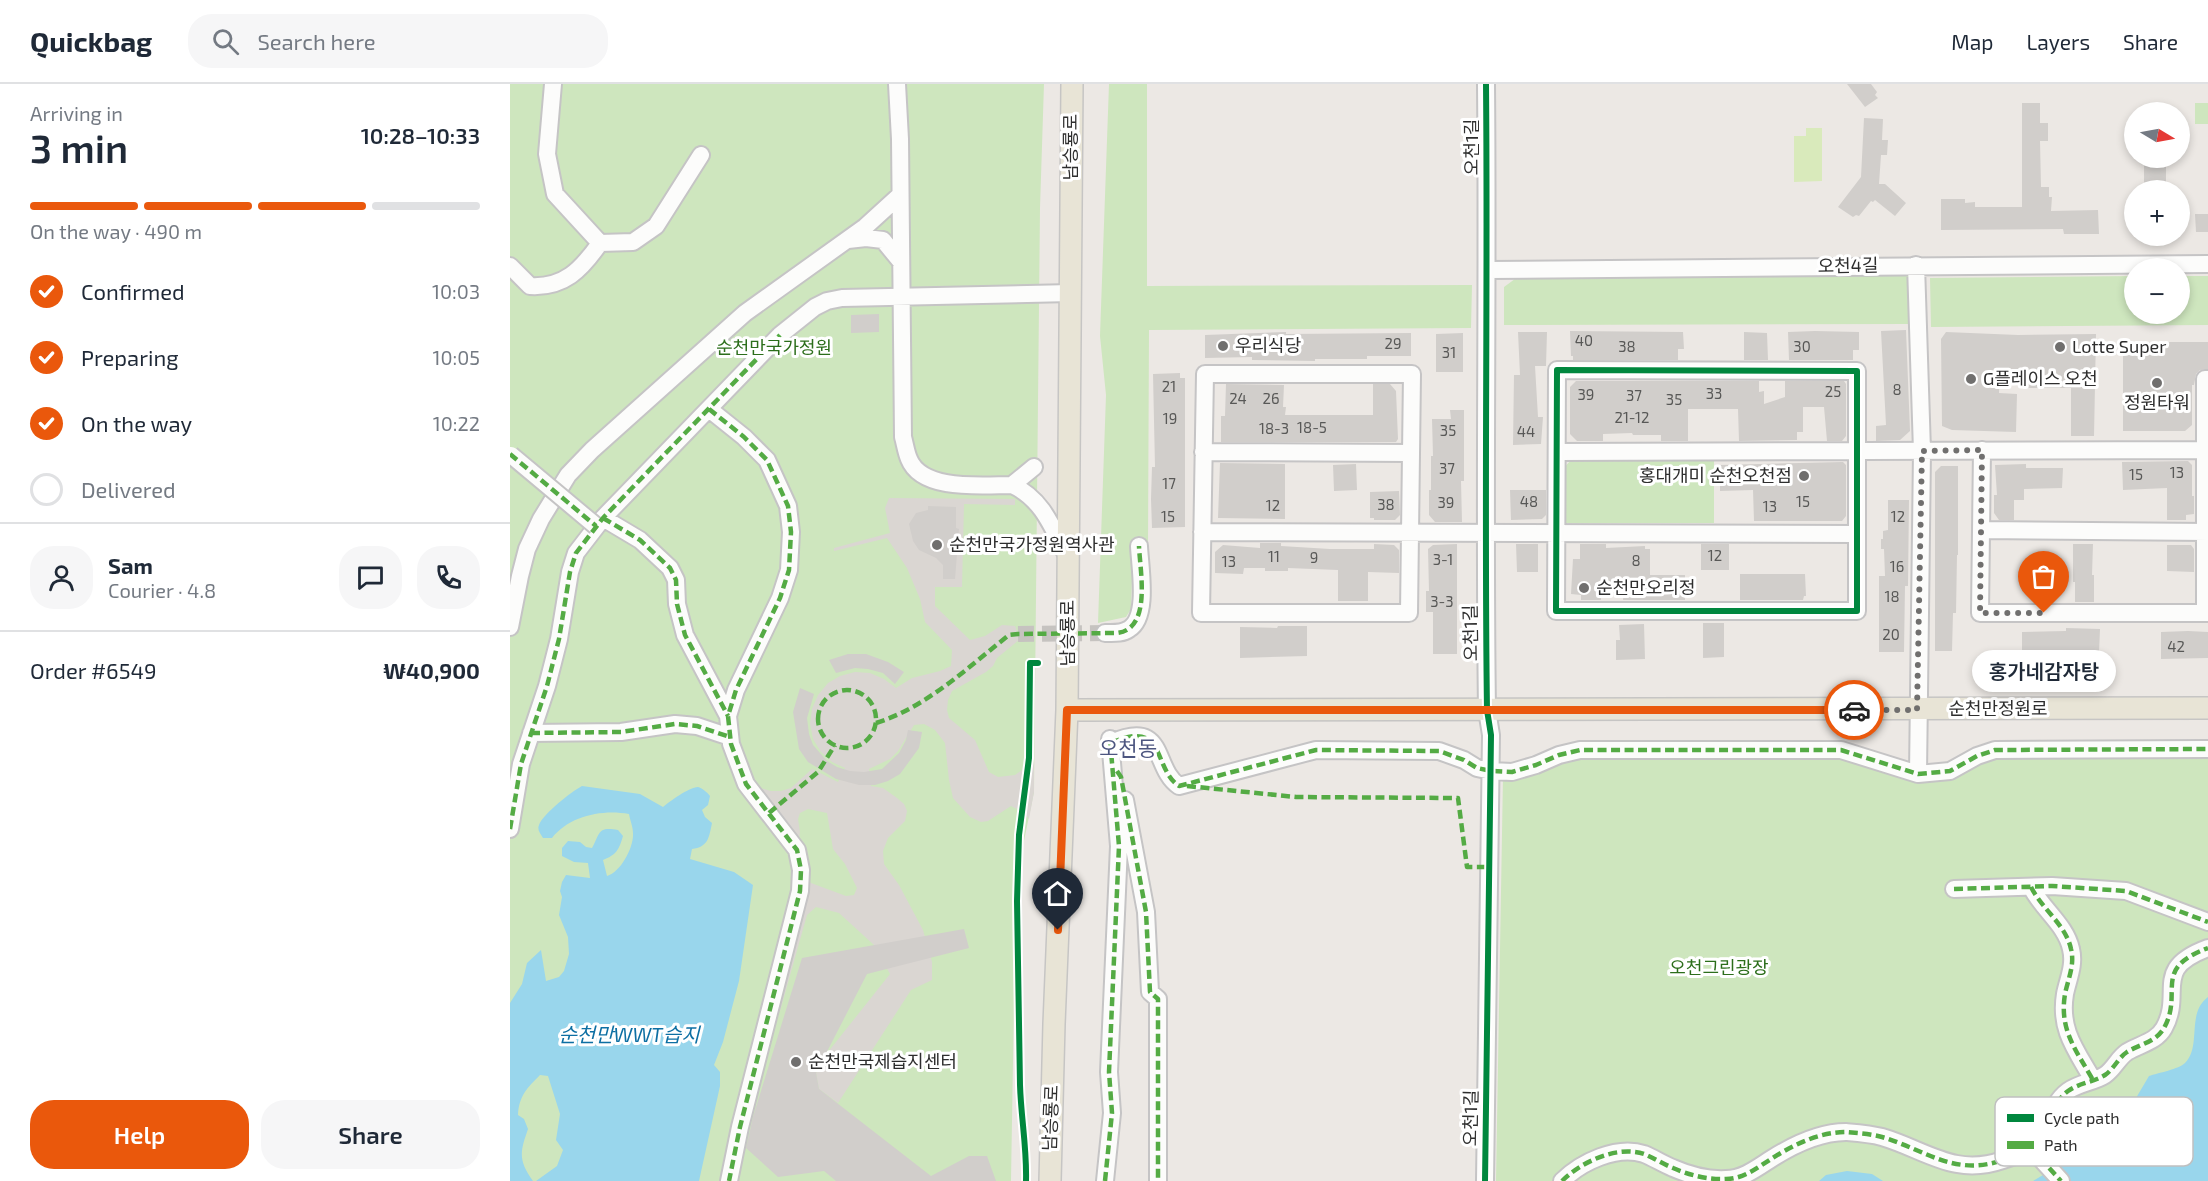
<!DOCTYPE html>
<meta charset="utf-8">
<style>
:root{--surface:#fff;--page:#f6f6f7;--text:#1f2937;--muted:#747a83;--line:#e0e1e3;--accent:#ea580c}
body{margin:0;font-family:"Exo 2","Noto Sans KR",sans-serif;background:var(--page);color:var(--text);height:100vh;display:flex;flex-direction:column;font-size:22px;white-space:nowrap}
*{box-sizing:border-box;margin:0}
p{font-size:20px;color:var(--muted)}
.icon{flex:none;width:33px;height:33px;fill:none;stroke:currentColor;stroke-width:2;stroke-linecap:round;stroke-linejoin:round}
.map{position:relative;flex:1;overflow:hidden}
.details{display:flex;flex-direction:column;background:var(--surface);width:510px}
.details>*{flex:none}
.needle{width:39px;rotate:100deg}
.controls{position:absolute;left:1614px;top:18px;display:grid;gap:12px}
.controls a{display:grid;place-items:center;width:66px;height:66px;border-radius:50%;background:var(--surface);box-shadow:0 3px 9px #0003;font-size:30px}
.pin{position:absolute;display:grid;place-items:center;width:51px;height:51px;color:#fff;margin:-62px -26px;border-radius:50% 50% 50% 0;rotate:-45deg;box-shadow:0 0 6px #0007}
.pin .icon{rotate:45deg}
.courier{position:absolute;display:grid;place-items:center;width:60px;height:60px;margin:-30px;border:4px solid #ea580c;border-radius:50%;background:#fff;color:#222;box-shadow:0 2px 8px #0007}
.bubble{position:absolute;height:42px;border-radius:21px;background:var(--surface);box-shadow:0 3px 9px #0003;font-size:20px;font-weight:600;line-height:42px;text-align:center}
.overview em{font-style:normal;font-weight:600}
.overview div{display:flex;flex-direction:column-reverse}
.overview{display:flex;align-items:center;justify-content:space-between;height:102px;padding:0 30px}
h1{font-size:39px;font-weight:600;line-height:45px}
.bar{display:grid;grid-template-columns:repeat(4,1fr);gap:9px 6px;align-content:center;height:72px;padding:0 30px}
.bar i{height:8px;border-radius:4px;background:var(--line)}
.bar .selected{background:var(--accent)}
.bar p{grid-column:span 4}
.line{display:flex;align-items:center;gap:15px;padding:0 30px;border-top:2px solid var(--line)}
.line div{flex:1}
.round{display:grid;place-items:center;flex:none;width:63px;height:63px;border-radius:24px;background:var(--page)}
ol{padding:0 30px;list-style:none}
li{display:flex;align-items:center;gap:18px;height:66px}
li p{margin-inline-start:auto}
li .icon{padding:6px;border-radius:50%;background:var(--accent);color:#fff;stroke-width:4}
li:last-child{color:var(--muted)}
li i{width:33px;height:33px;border:3px solid var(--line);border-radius:50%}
.button{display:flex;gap:12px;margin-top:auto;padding:12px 30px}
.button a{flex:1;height:69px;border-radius:24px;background:var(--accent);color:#fff;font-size:24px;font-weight:600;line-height:69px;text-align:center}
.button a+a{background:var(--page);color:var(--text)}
header{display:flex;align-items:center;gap:36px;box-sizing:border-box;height:84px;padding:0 30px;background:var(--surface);border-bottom:2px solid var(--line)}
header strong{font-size:28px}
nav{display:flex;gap:33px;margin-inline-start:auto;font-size:21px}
.search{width:420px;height:54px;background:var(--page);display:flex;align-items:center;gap:15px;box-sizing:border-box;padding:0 21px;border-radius:24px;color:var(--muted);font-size:22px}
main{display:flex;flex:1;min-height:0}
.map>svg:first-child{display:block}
.green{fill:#cee6be}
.pitch{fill:#d9eabb}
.plaza{fill:#dad6d2}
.water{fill:#99d6ec;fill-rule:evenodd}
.building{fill:#d1cecb}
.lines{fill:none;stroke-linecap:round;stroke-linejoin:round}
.minor-tunnel{stroke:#c6c3c0;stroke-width:16;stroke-dasharray:16 8;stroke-linecap:butt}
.minor-casing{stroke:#c5c4c5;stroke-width:20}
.major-casing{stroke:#c6c5c4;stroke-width:24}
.minor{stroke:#fcfcfb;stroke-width:16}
.major{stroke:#e8e4d6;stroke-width:21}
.minor-bridge-casing{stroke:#c5c4c5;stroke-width:20;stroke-linecap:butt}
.minor-bridge{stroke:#fcfcfb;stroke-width:16}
.quiet{stroke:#54ab44;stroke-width:4.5;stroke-dasharray:9 4.5;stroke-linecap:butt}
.cycleway-casing{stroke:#fff;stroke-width:10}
.cycleway{stroke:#00873e;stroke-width:6}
.done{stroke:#706f6e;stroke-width:6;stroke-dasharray:0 10.8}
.route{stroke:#ea580c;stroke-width:8}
.poi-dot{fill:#706f6e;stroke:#fff;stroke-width:2}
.labels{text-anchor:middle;stroke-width:6;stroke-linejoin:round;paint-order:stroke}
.number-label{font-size:15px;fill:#585857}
.street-label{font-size:18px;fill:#2e2e2e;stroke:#fff}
.poi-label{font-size:18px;fill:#2e2e2e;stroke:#fff;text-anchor:start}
.park-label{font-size:18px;fill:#2c6e1b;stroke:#fff}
.water-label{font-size:20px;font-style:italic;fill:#0d6fa3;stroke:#fff}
.quarter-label{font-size:21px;fill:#4d5680;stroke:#fff}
.key{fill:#fff;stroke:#c0c0c0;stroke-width:1.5}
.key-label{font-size:16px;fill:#2e2e2e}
</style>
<header>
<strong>Quickbag</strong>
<div class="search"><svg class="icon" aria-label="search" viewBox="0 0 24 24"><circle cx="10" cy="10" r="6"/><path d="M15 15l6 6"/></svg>Search here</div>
<nav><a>Map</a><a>Layers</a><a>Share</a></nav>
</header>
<main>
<section class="details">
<div class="overview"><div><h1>3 min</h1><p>Arriving in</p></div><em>10:28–10:33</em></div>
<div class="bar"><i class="selected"></i><i class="selected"></i><i class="selected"></i><i></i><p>On the way · 490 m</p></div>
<ol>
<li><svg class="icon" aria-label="check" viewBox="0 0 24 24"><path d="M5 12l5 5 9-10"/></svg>Confirmed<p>10:03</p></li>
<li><svg class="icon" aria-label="check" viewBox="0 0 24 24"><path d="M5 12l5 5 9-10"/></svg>Preparing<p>10:05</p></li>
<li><svg class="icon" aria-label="check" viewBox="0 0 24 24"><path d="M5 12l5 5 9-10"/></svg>On the way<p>10:22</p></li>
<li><i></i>Delivered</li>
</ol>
<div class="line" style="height:108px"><a class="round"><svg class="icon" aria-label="person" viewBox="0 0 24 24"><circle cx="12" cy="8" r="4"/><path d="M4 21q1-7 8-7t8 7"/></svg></a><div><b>Sam</b><p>Courier · 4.8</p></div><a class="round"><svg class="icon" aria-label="chat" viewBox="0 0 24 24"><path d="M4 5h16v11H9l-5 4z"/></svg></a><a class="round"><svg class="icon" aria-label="phone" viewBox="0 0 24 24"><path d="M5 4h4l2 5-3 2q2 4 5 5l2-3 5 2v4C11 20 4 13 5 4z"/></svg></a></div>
<div class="line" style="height:78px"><div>Order #6549</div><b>₩40,900</b></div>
<div class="button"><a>Help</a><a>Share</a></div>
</section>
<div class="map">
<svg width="1698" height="1097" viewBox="0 0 1698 1097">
<rect width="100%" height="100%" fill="#ece8e4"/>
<path class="green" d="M0,0H534L530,124L524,708L506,796L501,1097H0Z
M599,0H637V202L962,201L961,244L639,246L638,463H623L621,525L616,533L588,539L596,311L590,252Z
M1685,19H1698V40H1685Z
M1399,191V240L994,241V203L1009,192Z
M1624,192V230H1670V192H1698V241L1421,243L1420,194Z
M1061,376H1204V439H1052V386Z
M1326,669L1385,690L1482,672L1698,669V1097H986L993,692L1058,671Z"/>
<path class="pitch" d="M1296,44H1312V97L1284,98V52H1296Z"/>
<path class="plaza" d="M379,414L505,415V421L454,420L452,503H425V522L460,556L475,552L492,541L505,542L510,555L487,574L483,582L476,588L442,607L438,616L437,626L439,634L465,656L479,688L488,693L505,691L524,678V708L519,735L513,728L501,722L478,737L471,738L460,733L443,714L439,696L435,659L425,646L414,640L404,641L388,667L380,675L359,685L361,702L373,704L387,714L394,720L397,727L395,737L378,754L373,767L374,780L389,801L413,846L422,878V896L401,906L328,1019L309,1005L306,989L318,968L380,890L364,861L329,829L306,823L297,831L270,927L260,924L290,792L301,799L336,812L344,811L347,804L335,780L323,765L317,729L298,725L290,729L288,735L290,748L287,766L236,700L261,707H271L281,704L302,685L328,698L335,684L322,678L311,668L303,655L300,640L302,625L308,611L318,599L330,592L345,588L360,589L374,595L386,604L402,594L430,587L441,582L442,566L415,538L410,515L397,484L377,454L324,467V464L380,449L375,424Z"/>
<path class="water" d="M72,702L130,710L153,723C159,718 179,703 188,703C192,704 197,708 200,712L198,721L192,726L195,733L202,739C199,754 198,763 182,765L180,775L224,788L243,801L229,897L213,958L204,981L210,988V1002L189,1097H0V919L12,900L17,879L31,866L36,897L49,893L54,887L59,870L58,853L49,831L52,813L50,807L52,798L56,791L80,794L78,779L64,778L52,772V764L58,757L70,758L76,763L82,764C90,750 87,742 108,746L113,752C109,766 106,771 93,776L97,792C111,788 124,763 123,749C123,743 120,736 119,730C92,725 59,732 42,754H33C30,749 27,746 29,741C33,730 62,707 72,702ZM30,991L38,992L50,1030L46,1056L53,1066L47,1082L26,1097H23C8,1076 10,1068 18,1045L14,1035L8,1031C9,1012 17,1004 30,991Z
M1698,913V1097H1523L1538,1088L1556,1065L1575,1032L1588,1026L1614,1023L1626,1014L1639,992C1648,989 1669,985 1675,979C1692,962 1676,929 1698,913Z
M1337,1087L1362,1090L1373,1097H1309L1316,1091Z"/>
<path class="building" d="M1337,0H1361L1367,8L1365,11L1368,14L1355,23Z
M1512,19H1530V39H1538V57H1530L1531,103H1539V113H1542L1541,127L1588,126L1589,150H1554L1553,145L1431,146V115H1455V119L1465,118V123H1512Z
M1354,34L1373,35L1372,56H1378L1377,71H1371L1369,100H1375L1396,119L1385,132L1365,116L1363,118L1361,117L1349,132L1346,131L1343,133L1328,123L1351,93Z
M1634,74H1656V106H1634Z
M1685,130H1698V148H1686Z
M369,230V248L341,249V231Z
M1396,246L1400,347L1390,356L1366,357V342L1376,341L1371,247Z
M1060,247L1173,248L1174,265H1168V276H1063V272H1061Z
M1305,247L1349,248V266H1343V276H1279L1278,248Z
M776,248V250L901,249V272H857V275H805V277L742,276V273L695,274V251Z
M1008,248H1037L1036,282H1025L1028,333H1033L1031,360L1003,361L1004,291H1010Z
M1234,248L1257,249L1258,276H1234Z
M1436,248L1508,251L1586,250L1584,352H1561V304H1513V289H1490L1489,309L1507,310L1506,348L1442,346L1432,342L1431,255Z
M953,249V288H926V250Z
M1613,258H1698V285L1690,286L1686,290L1684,301H1682V341L1675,347H1613Z
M670,289V294H675V443L642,444L641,415L642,383H645L643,290Z
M1066,297H1249V308L1254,307V320L1275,313V297H1334L1336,300V352L1332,357H1317L1314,323H1293V348H1287V356L1229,357L1228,325H1178V357H1151V351H1123L1122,349L1093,350V357H1067L1060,350V303Z
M716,300L774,301L773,323H776L775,331H863V300H880L886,307L888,355L886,358H711V332H715Z
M940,326H954V397H951L952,438H925L919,431V406H921V372H923L922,335H941Z
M1678,377L1682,381V412H1684V430L1676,431V436H1657V404L1613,406L1612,378Z
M1333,378L1336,381V432L1332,437H1244L1243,406L1210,407V381Z
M710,379L775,380V435L708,434Z
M846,380L847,406L824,407L823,381Z
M1516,380V384H1553L1552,404L1514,405V416H1504V436H1489L1484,429V411H1487L1485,381Z
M1431,382H1448V471H1447L1446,529H1443L1442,567H1425V388Z
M1000,406H1036V431L1032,435L1001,436Z
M889,407L890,431L885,436H864V434H860V408Z
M1378,416H1399L1398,502H1395L1394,568H1369V492H1375L1374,465H1371V455H1373V447L1378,446Z
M418,422L446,423V444L449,445L445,495H433V481L426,474L409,466L403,457L399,440L406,429L418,426Z
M750,459H771V462L820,465H864V460L884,461L889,466V489L858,488V517H828V486L778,484V487H755V484H734L733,490L705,489V468L713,461L750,464Z
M947,460V570H923V528H916V507H919L918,465L923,461Z
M1006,460H1028V488H1007Z
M1070,460H1096V464L1135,462V465H1140V491H1175V516H1113L1114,505L1091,506V516H1071V511L1061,510L1063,475H1070Z
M1191,460H1219V486H1191Z
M1563,460H1583L1582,491H1584V518H1565V498H1563Z
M1657,461H1681L1684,465V488L1657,487Z
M1230,490H1295L1296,512H1294L1293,516H1230Z
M1193,539H1214V573L1193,574Z
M1134,540L1135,575L1106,576V556H1110L1109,541Z
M768,542H797V572L730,574V543L767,544Z
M1556,544L1590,545L1589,569H1578V575L1521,574L1512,570V548L1556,547Z
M1678,547L1698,548V574L1651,575V548Z
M338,570H356L378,578L394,588L385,600L373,589L358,585L345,584L326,589L319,576Z
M290,604L304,610L297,634L299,650L303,661L317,677L327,683L340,687L354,688L372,685L389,669L396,656L398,646L412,648L409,664L390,690L378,697L365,701H349L326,695L298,678L289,665L283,628Z
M454,845L459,864L357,890L306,989L309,1005L421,1092L459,1072H477L486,1097H326L314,1087L268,1093L236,1064L243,1033L292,874Z"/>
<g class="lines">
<path class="minor-tunnel" d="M508,550L595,549"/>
<g class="minor-casing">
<path id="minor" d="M387,0L390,55L393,353C395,360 396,368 399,375C412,408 474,401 502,401
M338,156L356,154L373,156L391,178
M90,159L123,158L146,142L191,71
M1406,181L1412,367L1408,690
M0,182L20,202C54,204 71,186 90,159L45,110L37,70L43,0
M978,186L1698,180
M1047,286L1347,287V527H1046Z
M695,290H902L899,529H691Z
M199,325L234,353L257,376L278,422L281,448L279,486L270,514L226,606L218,632L221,660L236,700L287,766L291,786L290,807L230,1043L219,1097
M1472,366L1470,529H1698
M693,368L901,369
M1047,368L1698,366
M524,383L502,401C533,415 543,445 558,474
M93,434L130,456L160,484L166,496L167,520L175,551L218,632
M1471,446L1698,448
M692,448L1347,450
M1695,529V295H1698
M0,543L10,492L17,465L31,435L58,391L82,366L235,229L355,143L389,112
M595,549C603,549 612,550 619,545C639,533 630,484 629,462
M21,649L111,648L165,640L187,642L220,653
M601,659C657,634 642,684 669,702L806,666L929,667L954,676L967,684L981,687L1002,688L1026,681L1049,671L1070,666H1331L1408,690L1440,687L1467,672L1485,666L1698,665
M615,716L636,828L640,908L648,915V1097
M0,745L11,680L37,602L49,555L60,488L66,469L93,434L270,251L305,223L317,217L332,214L562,209
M1521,803C1532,825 1556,841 1561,865C1565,881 1558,895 1555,910C1549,946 1566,966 1583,996
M1444,805L1542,802L1616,807L1698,838
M1521,1064L1551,1097
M595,1097L602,1029L599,988L609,762L600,655
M975,1097L981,651L977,626C974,417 978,209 976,0
M1052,1097C1071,1078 1107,1061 1134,1070C1144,1074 1153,1080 1163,1084C1179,1091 1198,1096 1216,1095C1233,1095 1247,1084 1261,1075C1283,1061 1309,1048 1336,1048C1348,1049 1361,1050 1372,1053C1416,1066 1444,1093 1493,1076C1504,1072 1518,1069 1526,1060C1541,1044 1539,1021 1558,1007C1569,999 1584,998 1595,991C1604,985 1608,974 1617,968C1630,960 1646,958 1654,944C1674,908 1641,885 1698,864"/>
</g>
<g class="major-casing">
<path id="major" d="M557,626L1698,624
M540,1097L544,940L557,626L562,0"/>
</g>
<use href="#minor" class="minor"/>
<use href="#major" class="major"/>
<g class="minor-bridge-casing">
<path id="minor-bridge" d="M1,371L86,442"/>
</g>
<use href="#minor-bridge" class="minor-bridge"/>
<path class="quiet" d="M199,325L234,353L257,376L278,422L281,448L279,486L270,514L226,606L218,632L221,660L236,700L287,766L291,786L290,807L230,1043L219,1097
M0,370L86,442
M93,434L130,456L160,484L166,496L167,520L175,551L218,632
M308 635a29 29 0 1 1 58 0a29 29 0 1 1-58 0Z
M366,639C417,623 457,584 499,551L508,550L607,549C642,545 630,488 629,462
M21,649L111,648L165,640L187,642L220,653
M601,659C657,634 642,684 669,702L806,666L929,667L954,676L967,684L981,687L1002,688L1026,681L1049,671L1070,666H1331L1408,690L1440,687L1467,672L1485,666L1698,665
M607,687L611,693L636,828L640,908L648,915V1097
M677,702L786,713L948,714L957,783H979
M259,729L308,688L325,661
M0,745L11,680L37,602L49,555L60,488L66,469L93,434L270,251
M1521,803C1532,825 1556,841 1561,865C1565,881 1558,895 1555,910C1549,946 1566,966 1583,996
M1444,805L1542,802L1616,807L1698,838
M1521,1064L1551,1097
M595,1097L602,1029L599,988L609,762L600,655
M1052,1097C1071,1078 1107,1061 1134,1070C1144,1074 1153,1080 1163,1084C1179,1091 1198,1096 1216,1095C1233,1095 1247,1084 1261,1075C1283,1061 1309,1048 1336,1048C1348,1049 1361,1050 1372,1053C1416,1066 1444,1093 1493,1076C1504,1072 1518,1069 1526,1060C1541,1044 1539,1021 1558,1007C1569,999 1584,998 1595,991C1604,985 1608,974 1617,968C1630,960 1646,958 1654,944C1674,908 1641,885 1698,864"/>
<g class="cycleway-casing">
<path id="cycleway" d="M1047,286L1347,287V527H1046Z
M516,1097C517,1064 511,1034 510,1001L507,817L509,751L519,674L520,579H528
M975,1097L981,651L977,626C974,417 978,209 976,0"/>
</g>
<use href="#cycleway" class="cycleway"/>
</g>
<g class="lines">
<path class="done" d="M1344,626H1407L1412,367L1472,366L1470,529H1534"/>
<path class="route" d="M548,846L557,626H1344"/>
</g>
<g class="poi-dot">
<circle cx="713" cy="262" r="6"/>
<circle cx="1550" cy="263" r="6"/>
<circle cx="1461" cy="295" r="6"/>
<circle cx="1647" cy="299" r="6"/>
<circle cx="1294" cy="392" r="6"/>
<circle cx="427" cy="461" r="6"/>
<circle cx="1074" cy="504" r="6"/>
<circle cx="286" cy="978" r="6"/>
</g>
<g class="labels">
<g class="number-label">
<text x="1074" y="262">40</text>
<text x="883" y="265">29</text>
<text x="1117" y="268">38</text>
<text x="1292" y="268">30</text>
<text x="939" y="274">31</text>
<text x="659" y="308">21</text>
<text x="1387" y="311">8</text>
<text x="1323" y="313">25</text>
<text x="1204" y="315">33</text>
<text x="1076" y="316">39</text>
<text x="1124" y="317">37</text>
<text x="728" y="320">24</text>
<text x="761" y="320">26</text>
<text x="1164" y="321">35</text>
<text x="1122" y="339">21-12</text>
<text x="660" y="340">19</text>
<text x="802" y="349">18-5</text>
<text x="764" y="350">18-3</text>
<text x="938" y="352">35</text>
<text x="1016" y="353">44</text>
<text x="937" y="390">37</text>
<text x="1667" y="394">13</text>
<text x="1626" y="396">15</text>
<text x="659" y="405">17</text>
<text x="1019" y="423">48</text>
<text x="1293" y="423">15</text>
<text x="936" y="424">39</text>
<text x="876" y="426">38</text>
<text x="763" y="427">12</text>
<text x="1260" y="428">13</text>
<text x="658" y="438">15</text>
<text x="1388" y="438">12</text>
<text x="1205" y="477">12</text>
<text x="764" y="478">11</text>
<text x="804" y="479">9</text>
<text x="933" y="481">3-1</text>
<text x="1126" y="482">8</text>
<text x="719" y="483">13</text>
<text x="1387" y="488">16</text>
<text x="1382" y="518">18</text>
<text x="932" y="523">3-3</text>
<text x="1381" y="556">20</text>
<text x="1666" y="568">42</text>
</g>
<g class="street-label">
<text transform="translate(561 63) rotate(-90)" y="6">남승룡로</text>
<text transform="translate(962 63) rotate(-90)" y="6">오천1길</text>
<text transform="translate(1338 182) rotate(-1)" y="6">오천4길</text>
<text transform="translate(558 549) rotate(-90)" y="6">남승룡로</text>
<text transform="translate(961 549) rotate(-91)" y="6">오천1길</text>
<text x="1488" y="631">순천만정원로</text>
<text transform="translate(541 1034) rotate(-88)" y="6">남승룡로</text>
<text transform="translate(961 1034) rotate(-89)" y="6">오천1길</text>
</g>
<g class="poi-label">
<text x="725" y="268">우리식당</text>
<text x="1562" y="269">Lotte Super</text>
<text x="1473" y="301">G플레이스 오천</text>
<text x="1647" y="325" text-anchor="middle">정원타워</text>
<text x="1282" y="398" text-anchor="end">홍대개미 순천오천점</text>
<text x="439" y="467">순천만국가정원역사관</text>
<text x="1086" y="510">순천만오리정</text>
<text x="298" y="984">순천만국제습지센터</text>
</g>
<g class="park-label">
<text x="264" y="270">순천만국가정원</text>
<text x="1209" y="890">오천그린광장</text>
</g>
<g class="water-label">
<text x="119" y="958">순천만WWT습지</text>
</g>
<g class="quarter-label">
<text x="618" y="672">오천동</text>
</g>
</g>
<rect x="1485" y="1013" width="198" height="69" rx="9" class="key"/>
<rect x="1497" y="1030" width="27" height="8" fill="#00873e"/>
<rect x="1497" y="1057" width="27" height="8" fill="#54ab44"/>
<g class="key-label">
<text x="1534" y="1040">Cycle path</text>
<text x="1534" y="1067">Path</text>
</g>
</svg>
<div class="controls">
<a><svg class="needle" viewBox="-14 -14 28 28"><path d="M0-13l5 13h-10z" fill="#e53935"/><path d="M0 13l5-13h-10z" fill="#747a83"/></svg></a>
<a>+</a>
<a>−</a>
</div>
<div class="pin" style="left:1534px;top:529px;background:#ea580c"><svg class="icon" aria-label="bag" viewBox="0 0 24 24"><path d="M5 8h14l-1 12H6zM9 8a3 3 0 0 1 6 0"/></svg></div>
<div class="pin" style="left:548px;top:846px;background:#1f2937"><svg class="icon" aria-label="home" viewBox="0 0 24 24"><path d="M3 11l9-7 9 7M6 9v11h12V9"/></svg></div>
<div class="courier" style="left:1344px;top:626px"><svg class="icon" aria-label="car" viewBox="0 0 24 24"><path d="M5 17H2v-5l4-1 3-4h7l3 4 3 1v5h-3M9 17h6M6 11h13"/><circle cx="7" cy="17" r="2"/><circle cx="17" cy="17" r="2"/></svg></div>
<div class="bubble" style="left:1462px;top:566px;width:144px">홍가네감자탕</div>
</div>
</main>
